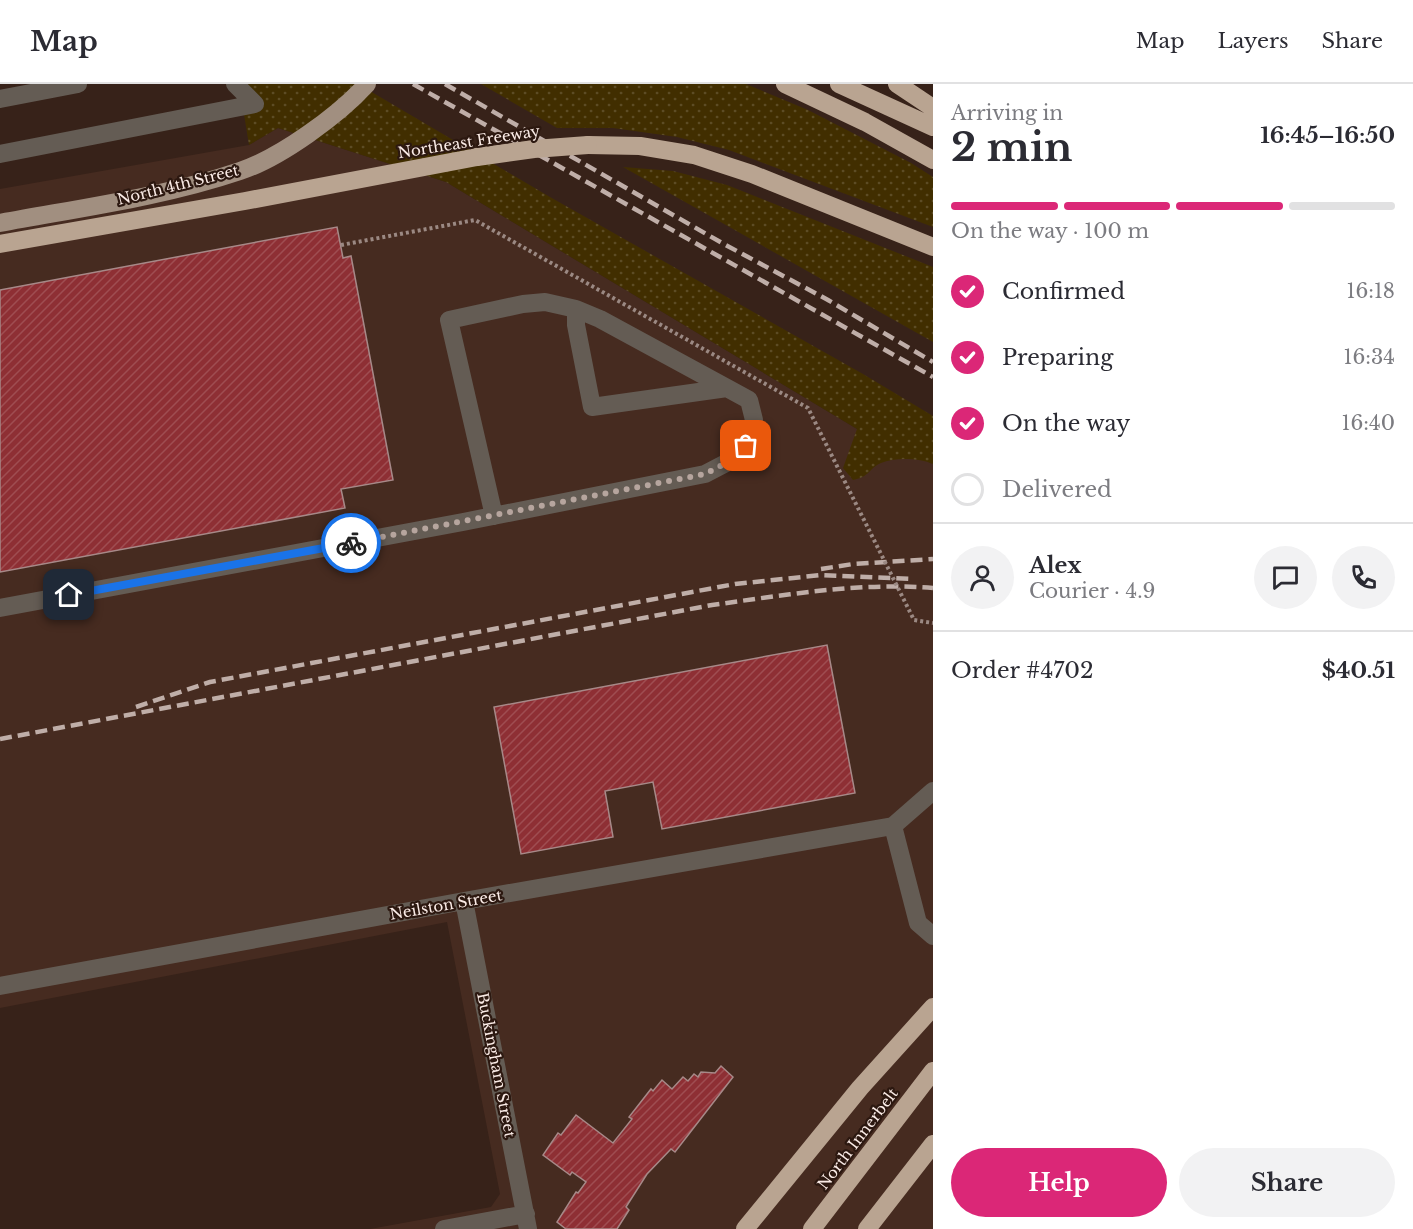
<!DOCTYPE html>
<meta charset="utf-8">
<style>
:root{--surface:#fff;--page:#f2f2f3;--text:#2b2b33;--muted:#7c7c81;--line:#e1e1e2;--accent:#db2777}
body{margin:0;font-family:"Libre Baskerville",serif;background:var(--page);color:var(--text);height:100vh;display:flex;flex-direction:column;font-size:22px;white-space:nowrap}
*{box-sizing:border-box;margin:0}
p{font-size:20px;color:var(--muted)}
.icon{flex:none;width:33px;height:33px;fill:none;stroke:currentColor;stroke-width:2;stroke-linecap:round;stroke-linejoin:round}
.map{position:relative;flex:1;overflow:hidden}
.drawer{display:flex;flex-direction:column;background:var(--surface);width:480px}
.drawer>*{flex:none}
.pin{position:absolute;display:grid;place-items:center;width:51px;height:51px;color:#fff;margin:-26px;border-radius:12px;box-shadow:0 3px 9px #0006}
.courier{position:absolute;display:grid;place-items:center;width:60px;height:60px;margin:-30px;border:4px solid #1a73e8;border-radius:50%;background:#fff;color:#222;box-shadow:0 2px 8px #0007}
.headline em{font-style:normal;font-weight:800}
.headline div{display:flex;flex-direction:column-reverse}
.headline{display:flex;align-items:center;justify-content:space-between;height:102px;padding:0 18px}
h1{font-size:39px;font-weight:800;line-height:45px}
.bar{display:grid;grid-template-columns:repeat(4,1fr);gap:9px 6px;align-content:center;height:72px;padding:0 18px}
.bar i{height:8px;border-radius:4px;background:var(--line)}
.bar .current{background:var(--accent)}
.bar p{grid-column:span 4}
.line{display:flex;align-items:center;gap:15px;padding:0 18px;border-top:2px solid var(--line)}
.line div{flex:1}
.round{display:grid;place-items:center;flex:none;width:63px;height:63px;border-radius:32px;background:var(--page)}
ol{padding:0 18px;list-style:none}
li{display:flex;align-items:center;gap:18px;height:66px}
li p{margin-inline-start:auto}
li .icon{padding:6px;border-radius:50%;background:var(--accent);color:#fff;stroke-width:4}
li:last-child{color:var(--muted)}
li i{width:33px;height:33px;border:3px solid var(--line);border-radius:50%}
.primary-button{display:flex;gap:12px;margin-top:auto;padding:12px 18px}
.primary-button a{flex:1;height:69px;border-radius:36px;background:var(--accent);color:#fff;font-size:24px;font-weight:800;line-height:69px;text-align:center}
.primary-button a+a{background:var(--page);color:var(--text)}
header{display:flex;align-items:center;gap:36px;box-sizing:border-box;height:84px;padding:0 30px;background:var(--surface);border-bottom:2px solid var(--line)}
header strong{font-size:28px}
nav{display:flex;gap:33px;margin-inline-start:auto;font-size:21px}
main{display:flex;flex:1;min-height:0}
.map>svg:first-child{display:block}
.built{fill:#462b20}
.green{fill:url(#green-dots)}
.building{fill:url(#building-hatch);stroke:#a78988;stroke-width:1.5}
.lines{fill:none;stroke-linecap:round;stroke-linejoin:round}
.minor{stroke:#645c54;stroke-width:18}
.major{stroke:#a18f80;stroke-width:18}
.highway{stroke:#b9a491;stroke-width:18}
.rail{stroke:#bfaea8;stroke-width:4.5;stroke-dasharray:12 6;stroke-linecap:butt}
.path-bridge{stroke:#9b8983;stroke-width:4;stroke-dasharray:3 3;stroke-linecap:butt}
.highway-bridge{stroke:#b9a491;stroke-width:18}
.done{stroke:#b6a59e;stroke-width:6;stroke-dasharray:0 10.8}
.route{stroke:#1a73e8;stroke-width:8}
.labels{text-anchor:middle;stroke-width:4.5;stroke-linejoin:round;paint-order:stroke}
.street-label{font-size:15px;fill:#faebe6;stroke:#2c1810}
</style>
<header>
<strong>Map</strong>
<nav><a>Map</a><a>Layers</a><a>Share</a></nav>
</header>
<main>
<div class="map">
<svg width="933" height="1145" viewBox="0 0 933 1145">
<defs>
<pattern id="green-dots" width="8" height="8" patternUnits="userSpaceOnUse" patternTransform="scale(1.5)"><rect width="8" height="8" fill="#412e00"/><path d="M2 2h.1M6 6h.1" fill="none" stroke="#5d4c25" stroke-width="1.8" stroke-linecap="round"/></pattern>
<pattern id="building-hatch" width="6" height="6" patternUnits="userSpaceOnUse" patternTransform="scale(1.5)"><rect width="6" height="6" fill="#8e2f34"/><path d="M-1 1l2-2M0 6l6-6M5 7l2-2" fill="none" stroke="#9f4d51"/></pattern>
</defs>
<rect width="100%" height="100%" fill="#372219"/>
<path class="built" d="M278,44L446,98L857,345L933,380V1145H370L491,1123L500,1110L447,838L0,924V105L249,61Z"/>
<path class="green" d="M239,0H358L550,113L863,290L933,332V380C920,374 895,373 881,379C869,384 870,393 853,396L843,384L857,345L446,98L278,44L249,61Z
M481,0H746L808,26L911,79L933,93V143L729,66L677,53L613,44H557Z
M623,83L673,87L727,101L933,183V258Z"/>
<path class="building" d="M337,143L343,174L351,172L393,396L341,405L345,424L0,488V206Z
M827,561L855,709L662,745L653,698L605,707L613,753L521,770L494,623Z
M721,982L733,993L675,1068L671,1065L647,1090L626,1123L629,1126L617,1145H566L557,1138L576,1108L578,1109L586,1098L572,1088L570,1091L543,1071L558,1049L561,1051L576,1031L613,1059L632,1035L629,1033L651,1005L653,1007L662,996L672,1005L683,993L688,997L694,990L698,993L701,988L715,989Z"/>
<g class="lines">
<path class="minor" d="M0,15L78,0
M0,70L255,20L235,0
M494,432L449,236L523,220L545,218L576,225
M0,524L463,438L705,390L728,378L746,362L754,336L749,316L727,304L592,323L576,241V225L600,235L727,304
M893,742L918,839L933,852
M893,742L933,707
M464,817L528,1145
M0,902L464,817L893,742
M444,1145L526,1130"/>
<path class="major" d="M0,139C80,124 163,113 240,87C280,74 339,31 367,0"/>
<path class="highway" d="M785,0L865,38L933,76
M839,0L933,43
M897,0L933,24
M588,61L640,62L694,71L752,90L933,163
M0,160L245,117L477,73
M745,1145L860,1004L933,923
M812,1145L933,987
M867,1145L933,1060"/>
<path class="rail" d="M413,0L933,293
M445,0L722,159L828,216L933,278
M821,485L853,480L933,475
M136,623L210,598L735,500L821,491L914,495
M0,655L712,521C785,511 860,498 933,504"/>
<path class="path-bridge" d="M341,161L475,136L808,324L914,536L933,539"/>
<path class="highway-bridge" d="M477,73L534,65L588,61"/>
</g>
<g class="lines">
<path class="done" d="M351,459L705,390L728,378L746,362"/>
<path class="route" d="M69,511L351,459"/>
</g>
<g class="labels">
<g class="street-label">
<text transform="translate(469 58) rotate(-9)" y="5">Northeast Freeway</text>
<text transform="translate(178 101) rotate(-14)" y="5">North 4th Street</text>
<text transform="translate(446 821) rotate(-10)" y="5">Neilston Street</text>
<text transform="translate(496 981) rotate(79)" y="5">Buckingham Street</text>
<text transform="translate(858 1055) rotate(-53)" y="5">North Innerbelt</text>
</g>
</g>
</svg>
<div class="pin" style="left:746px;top:362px;background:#ea580c"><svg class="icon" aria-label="bag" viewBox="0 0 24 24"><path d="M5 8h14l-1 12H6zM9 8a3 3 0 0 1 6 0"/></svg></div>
<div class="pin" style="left:69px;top:511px;background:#1f2937"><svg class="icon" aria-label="home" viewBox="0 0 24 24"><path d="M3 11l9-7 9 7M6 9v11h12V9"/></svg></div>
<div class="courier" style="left:351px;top:459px"><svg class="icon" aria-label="bike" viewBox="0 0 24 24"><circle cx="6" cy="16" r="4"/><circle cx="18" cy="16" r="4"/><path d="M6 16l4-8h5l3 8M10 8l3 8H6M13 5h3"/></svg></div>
</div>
<section class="drawer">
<div class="headline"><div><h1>2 min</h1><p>Arriving in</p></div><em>16:45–16:50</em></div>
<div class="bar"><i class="current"></i><i class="current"></i><i class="current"></i><i></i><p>On the way · 100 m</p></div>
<ol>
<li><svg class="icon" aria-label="check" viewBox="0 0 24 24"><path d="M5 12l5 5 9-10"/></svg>Confirmed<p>16:18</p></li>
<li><svg class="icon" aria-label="check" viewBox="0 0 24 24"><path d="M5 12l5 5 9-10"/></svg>Preparing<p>16:34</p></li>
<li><svg class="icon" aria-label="check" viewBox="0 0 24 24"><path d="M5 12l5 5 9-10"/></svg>On the way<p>16:40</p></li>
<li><i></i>Delivered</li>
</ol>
<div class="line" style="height:108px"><a class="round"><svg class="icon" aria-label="person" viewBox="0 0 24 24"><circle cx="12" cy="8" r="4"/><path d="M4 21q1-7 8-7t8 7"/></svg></a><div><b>Alex</b><p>Courier · 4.9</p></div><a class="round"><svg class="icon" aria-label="chat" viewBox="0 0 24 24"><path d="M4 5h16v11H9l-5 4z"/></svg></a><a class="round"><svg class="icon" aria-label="phone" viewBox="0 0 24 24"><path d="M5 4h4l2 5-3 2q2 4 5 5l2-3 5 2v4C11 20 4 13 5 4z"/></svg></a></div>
<div class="line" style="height:78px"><div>Order #4702</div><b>$40.51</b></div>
<div class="primary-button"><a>Help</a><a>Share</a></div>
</section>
</main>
